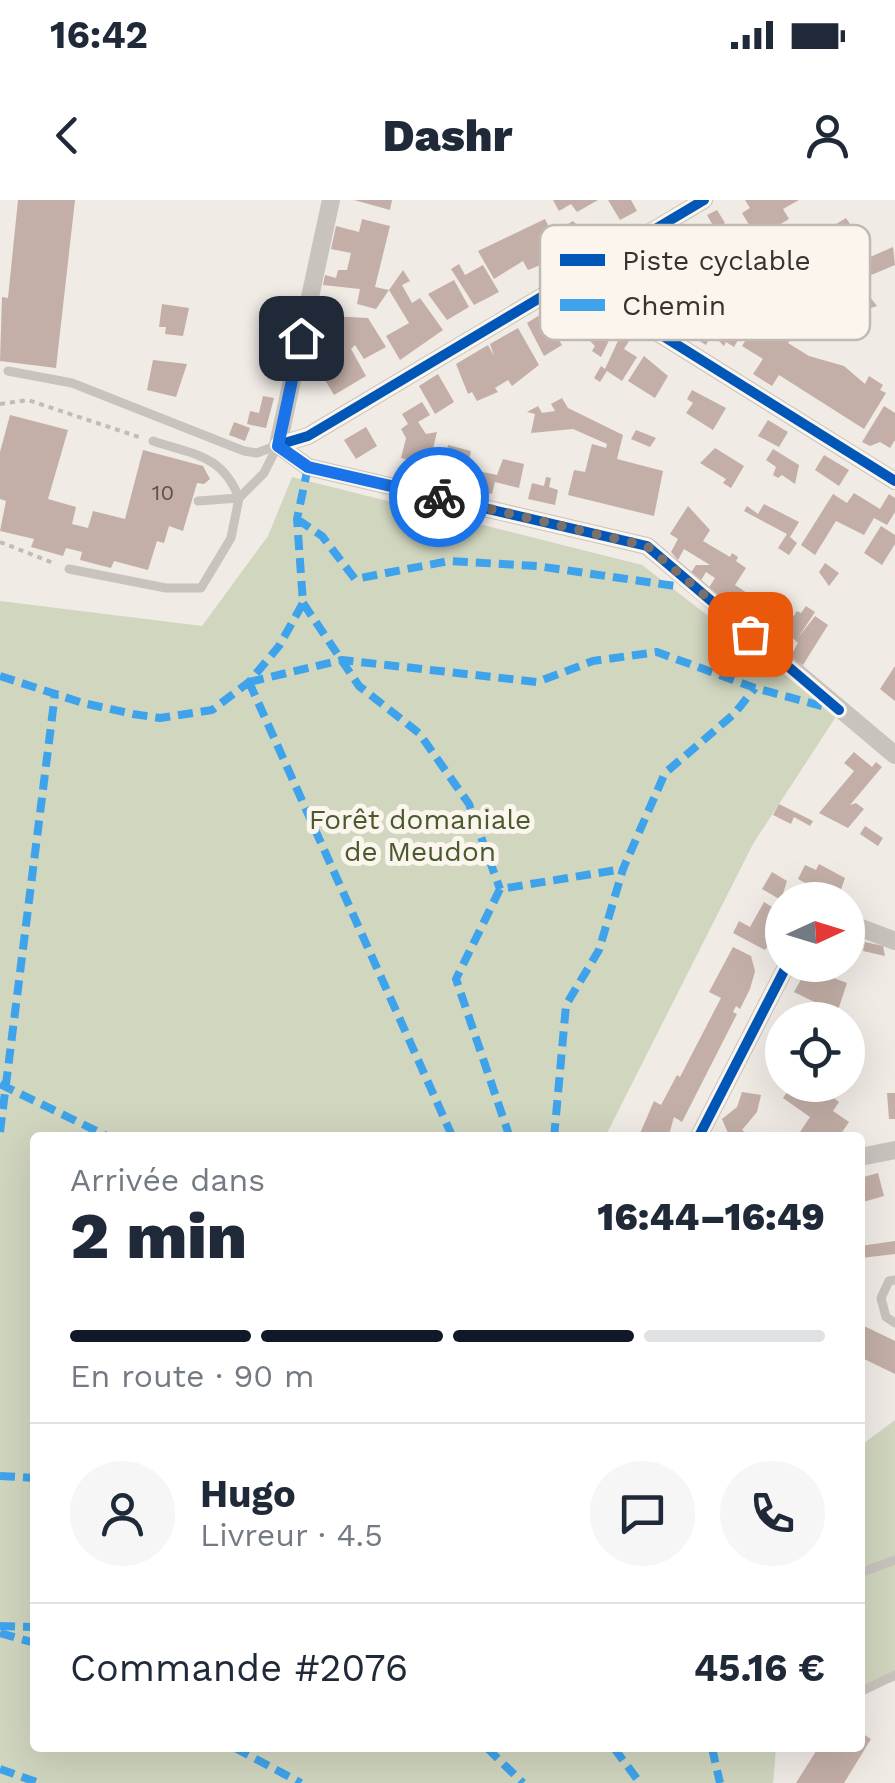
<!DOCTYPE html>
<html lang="fr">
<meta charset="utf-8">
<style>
:root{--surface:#fff;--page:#f6f6f7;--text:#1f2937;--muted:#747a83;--line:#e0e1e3;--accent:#111827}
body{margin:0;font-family:"Work Sans",sans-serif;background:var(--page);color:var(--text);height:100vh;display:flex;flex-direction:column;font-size:38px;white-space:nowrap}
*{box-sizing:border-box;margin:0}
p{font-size:32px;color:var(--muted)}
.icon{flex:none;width:55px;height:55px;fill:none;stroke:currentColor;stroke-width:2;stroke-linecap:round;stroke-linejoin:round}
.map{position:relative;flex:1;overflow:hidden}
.details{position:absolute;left:30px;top:932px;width:835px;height:620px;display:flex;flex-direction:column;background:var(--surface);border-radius:10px;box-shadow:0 10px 40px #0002}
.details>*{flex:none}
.needle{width:65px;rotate:86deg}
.fabs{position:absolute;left:765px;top:682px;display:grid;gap:20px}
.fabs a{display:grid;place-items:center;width:100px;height:100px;border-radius:50%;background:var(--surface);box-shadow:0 10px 40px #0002;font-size:50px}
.pin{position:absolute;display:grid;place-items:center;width:85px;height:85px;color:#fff;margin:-42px;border-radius:20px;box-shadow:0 5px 15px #0006}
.courier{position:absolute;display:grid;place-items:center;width:100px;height:100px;margin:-50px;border:8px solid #1a73e8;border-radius:50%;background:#fff;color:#222;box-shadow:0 2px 12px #0007}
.headline em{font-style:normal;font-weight:800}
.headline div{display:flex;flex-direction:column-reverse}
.headline{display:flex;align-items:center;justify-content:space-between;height:170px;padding:0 40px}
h1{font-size:65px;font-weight:800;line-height:75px}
.bar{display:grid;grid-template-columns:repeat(4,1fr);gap:15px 10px;align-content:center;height:120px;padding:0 40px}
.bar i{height:12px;border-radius:8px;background:var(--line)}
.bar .active{background:var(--accent)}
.bar p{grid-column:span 4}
.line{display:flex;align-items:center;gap:25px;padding:0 40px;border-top:2px solid var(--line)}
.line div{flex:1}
.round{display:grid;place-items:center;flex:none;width:105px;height:105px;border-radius:52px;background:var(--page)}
.status{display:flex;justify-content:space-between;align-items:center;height:70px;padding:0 50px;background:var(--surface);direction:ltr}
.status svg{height:28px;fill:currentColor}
header{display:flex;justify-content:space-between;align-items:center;height:130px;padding:0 40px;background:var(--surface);font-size:45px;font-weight:800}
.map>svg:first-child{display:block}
.green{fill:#d1d6bf}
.building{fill:#c3afa7}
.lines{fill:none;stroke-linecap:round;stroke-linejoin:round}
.path{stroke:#c2bbb6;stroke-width:4;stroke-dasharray:5 5;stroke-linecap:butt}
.service{stroke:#c9c3be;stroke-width:9}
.minor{stroke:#c9c3be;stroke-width:18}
.quiet{stroke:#3fa3eb;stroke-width:8;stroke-dasharray:15 8;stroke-linecap:butt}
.cycleway-casing{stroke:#fbf5ee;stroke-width:16}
.cycleway{stroke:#0057b8;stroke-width:10}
.done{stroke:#7a716c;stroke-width:10;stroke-dasharray:0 18}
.route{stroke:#1a73e8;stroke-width:12}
.labels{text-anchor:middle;stroke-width:10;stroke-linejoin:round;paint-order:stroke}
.number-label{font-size:22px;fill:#5d504a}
.park-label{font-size:28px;fill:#4a5a2e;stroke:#fbf5ee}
.key{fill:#fbf5ee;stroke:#c1bab4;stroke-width:2.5}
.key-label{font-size:28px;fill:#3b302b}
</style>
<div class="status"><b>16:42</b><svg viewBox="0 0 49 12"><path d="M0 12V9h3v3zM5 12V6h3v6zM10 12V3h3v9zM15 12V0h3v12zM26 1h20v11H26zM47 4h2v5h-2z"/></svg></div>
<header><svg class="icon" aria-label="back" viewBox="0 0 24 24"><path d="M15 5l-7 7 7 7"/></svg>Dashr<svg class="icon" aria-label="person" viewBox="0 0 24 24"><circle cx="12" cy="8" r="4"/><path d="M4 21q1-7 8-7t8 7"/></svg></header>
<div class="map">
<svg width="895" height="1583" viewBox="0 0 895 1583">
<rect width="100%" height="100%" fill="#f0ebe5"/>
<path class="green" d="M292,277L642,365L837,515L753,644L605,937L35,938V1548H776L773,1583H0V401L202,426L268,336Z
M895,1220V1481L860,1491V1246Z"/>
<path class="building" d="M18,0H75L56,168L0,161L2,97L8,98Z
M354,0H392L390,10Z
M553,0H598L577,12L571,4L559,11Z
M608,0H631L637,11L620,20Z
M745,0H799L783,9L789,19L757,38L742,13L750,8Z
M717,10L725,23L715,29L707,15Z
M846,18L852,27L838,35L833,26Z
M362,19L390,26L375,87L389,90L376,109L357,104L360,89L323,85L325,75L336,78L338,70H347L351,53L331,49L336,26L359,32Z
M545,19L560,50L555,53L558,58L528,70L523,61L494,79L478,51Z
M573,21L585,33L581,35L585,41L565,53L553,33Z
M893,47L895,65L857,81L877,106L871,108L861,96L854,108L840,99L849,84L857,91L851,83H843L838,71Z
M459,64L465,75L483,65L499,92L474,105L451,69Z
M403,70L410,81L402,85L412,103L420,98L443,130L400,160L386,136L409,123L389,90Z
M454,80L469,107L447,120L428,94Z
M733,99L748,107L733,130L741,135L734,147L726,142L724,146L712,134L706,145L695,138L707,119L717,125Z
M571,100L616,126L601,157L592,151L595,146L590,141L556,124Z
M162,104L189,108L183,136L165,134L166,127H159Z
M543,113L562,145L544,156L527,123Z
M330,116L368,118L386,147L364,159L355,145L351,149L366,176L334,195L319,170L340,157L308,150L312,135L325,139Z
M757,122L791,138L788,143L809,156L844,166L865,184L869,176L883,185L880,190L886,193L864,229L779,175L772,186L753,174L763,159L742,146Z
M518,128L539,165L512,186L508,180L495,188L498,192L477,201L472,192L468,194L456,164L488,145L494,156L490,144Z
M623,130L632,136L624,149L637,157L622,181L607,171L600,182L594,178L601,166L605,169Z
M644,156L668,176L655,198L628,181Z
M153,160L187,164L176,197L147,190Z
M438,174L454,202L435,214L419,186Z
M692,190L726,208L713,230L686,213L693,203L687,199Z
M263,196L274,198L266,228L247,224L250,211L259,213Z
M562,198L568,208L623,235L617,259L663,271L654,316L568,295L574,270L585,272L592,244L606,248L607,244L573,229L531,233L535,214L527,212L538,206L542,213L555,211L551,204Z
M422,202L430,215L418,222L426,234L437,232L429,265L414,269L408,268L409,260L401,258L406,238L401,229L408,224L402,214Z
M884,206L895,213V240L890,248L880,242L870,246L862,242Z
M10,215L68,230L48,299L76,307L72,324L88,328L93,311L125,319L143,250L203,266L210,279L204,284L197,283L183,331L169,326L164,343L157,341L148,370L114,361L111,368L80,360L82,352L66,348L63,356L31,347L34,339L0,331L6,301L0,299V252Z
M768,220L788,232L779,247L758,236Z
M234,222L250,228L245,241L229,235Z
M366,227L377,246L356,259L344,240Z
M636,230L656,238L650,247L631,239Z
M448,245L471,251L465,277L441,271Z
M715,248L744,266L731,288L723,283L726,279L700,263Z
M773,249L799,265L795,284L782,275L778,278L773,275L776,267L766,260Z
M824,255L849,270L839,286L815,270Z
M503,259L524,264L519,288L495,282L492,294L473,290L478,271L497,275Z
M546,277L551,278L549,287L558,290L555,305L528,299L532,283L544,286Z
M854,293L880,309L889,294L895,298V312L887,325L874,318L864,335L836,321L815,355L801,345L833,294L847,303Z
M764,304L799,322L790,337L797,343L789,355L778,348L787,334L744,311L747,306L758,314Z
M688,306L710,330L703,341L730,357L732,353L738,357L736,361L746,368L735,385L759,401L747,421L708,389L715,378L706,372L700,382L690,374L696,365H710L684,349L678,360L671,352L678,339L670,334Z
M881,326L895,335V344L882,365L864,353Z
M825,363L839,373L829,386L819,372Z
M761,406L784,425L773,443L750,424Z
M806,406L815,412L798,438L815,416L828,425L803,465L790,457L798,443L784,430L797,411L801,413Z
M895,466V501L880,489Z
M854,552L872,567L876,562L882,567L850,605L856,603L864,609L848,628L819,613L854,571L844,563Z
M779,604L813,621L810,626L794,617L791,624L773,615Z
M865,626L883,638L878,646L860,634Z
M819,664L845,678L839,695L826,688L825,694L798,679L805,665L816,670Z
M772,672L787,681L781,700L762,689Z
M764,702L782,713V724L765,750L733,733L739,721L750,727Z
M865,742L883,746L885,756L863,751Z
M733,747L751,756L755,771L750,789L740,809L736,806L733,812L737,814L682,922L674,917L668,938H638L654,901L661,905L677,875L680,877L708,823L721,798L709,792Z
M809,765H826L823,774L847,783L837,813L794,792Z
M792,885H817L839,902L833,911L849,922L838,938H796L810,917L783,898Z
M742,892L761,895L757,912L742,930L752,938H730L722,919L737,907Z
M887,893H895V919H889Z
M878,973L884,996L863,1002L860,978Z
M895,1041V1054L861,1058L860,1046Z
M860,1124L895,1141V1174L860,1157Z
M860,1532L871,1539L844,1583H796L818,1548H860Z"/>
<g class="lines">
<path class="path" d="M0,204L28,200L139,237
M0,342L56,364"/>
<path class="service" d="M8,171L72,183L244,251L257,253L278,245
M153,241C194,255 222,254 239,298L198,301
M69,369L166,388H201L231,338L239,298L264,273L278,245
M895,1080L889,1081L881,1098L886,1117L895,1123
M860,1373L895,1360
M860,1492L895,1475"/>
<path class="minor" d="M577,75L586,88L895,281
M278,245L308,267L647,346L895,555
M278,245L308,236L704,0
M278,245L331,0
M848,723L895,741
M698,938L787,765
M860,957L895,950"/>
<path class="quiet" d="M297,319L322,336L355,379L449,361L537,366L675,386
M303,403L359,486L419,533L469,604L500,689
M0,476L83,503L133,514L160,518L212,510L249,482L279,446L303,403L297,319L308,267
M249,482L342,460L537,482L593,461L657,452L755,488L829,508
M249,482L453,938
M0,884L111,938
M0,932L55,494
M510,938L456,779L500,689L623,669
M554,938L566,805L599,750L623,669L665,573L734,514L755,488
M0,1276L35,1278
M0,1426L35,1427
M0,1433L35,1443
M235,1548L301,1583
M487,1548L523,1583
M614,1548L640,1583
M712,1548L720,1583
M0,1569L39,1583"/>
<g class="cycleway-casing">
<path id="cycleway" d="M577,75L586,88L895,281
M278,245L308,267L647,346L839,510
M278,245L308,236L704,0
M698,938L787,765"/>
</g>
<use href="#cycleway" class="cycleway"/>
</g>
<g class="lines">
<path class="done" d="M439,297L647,346L750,434"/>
<path class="route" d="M301,138L278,246L308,267L439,297"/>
</g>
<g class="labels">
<g class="number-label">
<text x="163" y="300">10</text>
</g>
<g class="park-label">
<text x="420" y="629">Forêt domaniale<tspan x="420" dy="32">de Meudon</tspan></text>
</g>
</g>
<rect x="540" y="25" width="330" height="115" rx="15" class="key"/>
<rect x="560" y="54" width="45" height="12" fill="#0057b8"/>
<rect x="560" y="99" width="45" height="12" fill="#3fa3eb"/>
<g class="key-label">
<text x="622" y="70">Piste cyclable</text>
<text x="622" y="115">Chemin</text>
</g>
</svg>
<div class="fabs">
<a><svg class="needle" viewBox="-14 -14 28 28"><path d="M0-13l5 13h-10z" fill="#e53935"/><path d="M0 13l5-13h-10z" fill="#747a83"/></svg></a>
<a><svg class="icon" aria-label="locate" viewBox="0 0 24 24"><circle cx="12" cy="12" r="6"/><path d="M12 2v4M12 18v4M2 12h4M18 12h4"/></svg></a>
</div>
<div class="pin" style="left:750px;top:434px;background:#ea580c"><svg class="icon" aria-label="bag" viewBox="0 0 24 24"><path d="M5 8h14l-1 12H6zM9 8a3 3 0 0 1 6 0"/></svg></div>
<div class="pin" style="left:301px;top:138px;background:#1f2937"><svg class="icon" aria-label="home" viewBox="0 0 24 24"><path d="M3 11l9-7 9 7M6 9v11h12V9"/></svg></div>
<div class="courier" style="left:439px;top:297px"><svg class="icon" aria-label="bike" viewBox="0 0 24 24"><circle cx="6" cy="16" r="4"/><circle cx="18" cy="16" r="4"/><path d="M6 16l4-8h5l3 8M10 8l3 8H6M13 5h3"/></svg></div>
<section class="details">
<div class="headline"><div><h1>2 min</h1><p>Arrivée dans</p></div><em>16:44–16:49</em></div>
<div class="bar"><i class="active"></i><i class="active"></i><i class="active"></i><i></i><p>En route · 90 m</p></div>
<div class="line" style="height:180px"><a class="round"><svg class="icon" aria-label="person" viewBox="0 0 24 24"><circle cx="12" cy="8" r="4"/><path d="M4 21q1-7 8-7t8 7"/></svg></a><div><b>Hugo</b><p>Livreur · 4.5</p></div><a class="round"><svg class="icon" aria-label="chat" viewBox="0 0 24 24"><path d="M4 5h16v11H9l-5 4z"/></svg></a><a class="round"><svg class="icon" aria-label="phone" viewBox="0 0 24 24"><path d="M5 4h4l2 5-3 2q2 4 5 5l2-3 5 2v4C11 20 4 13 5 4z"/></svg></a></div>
<div class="line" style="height:130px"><div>Commande #2076</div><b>45.16 €</b></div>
</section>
</div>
